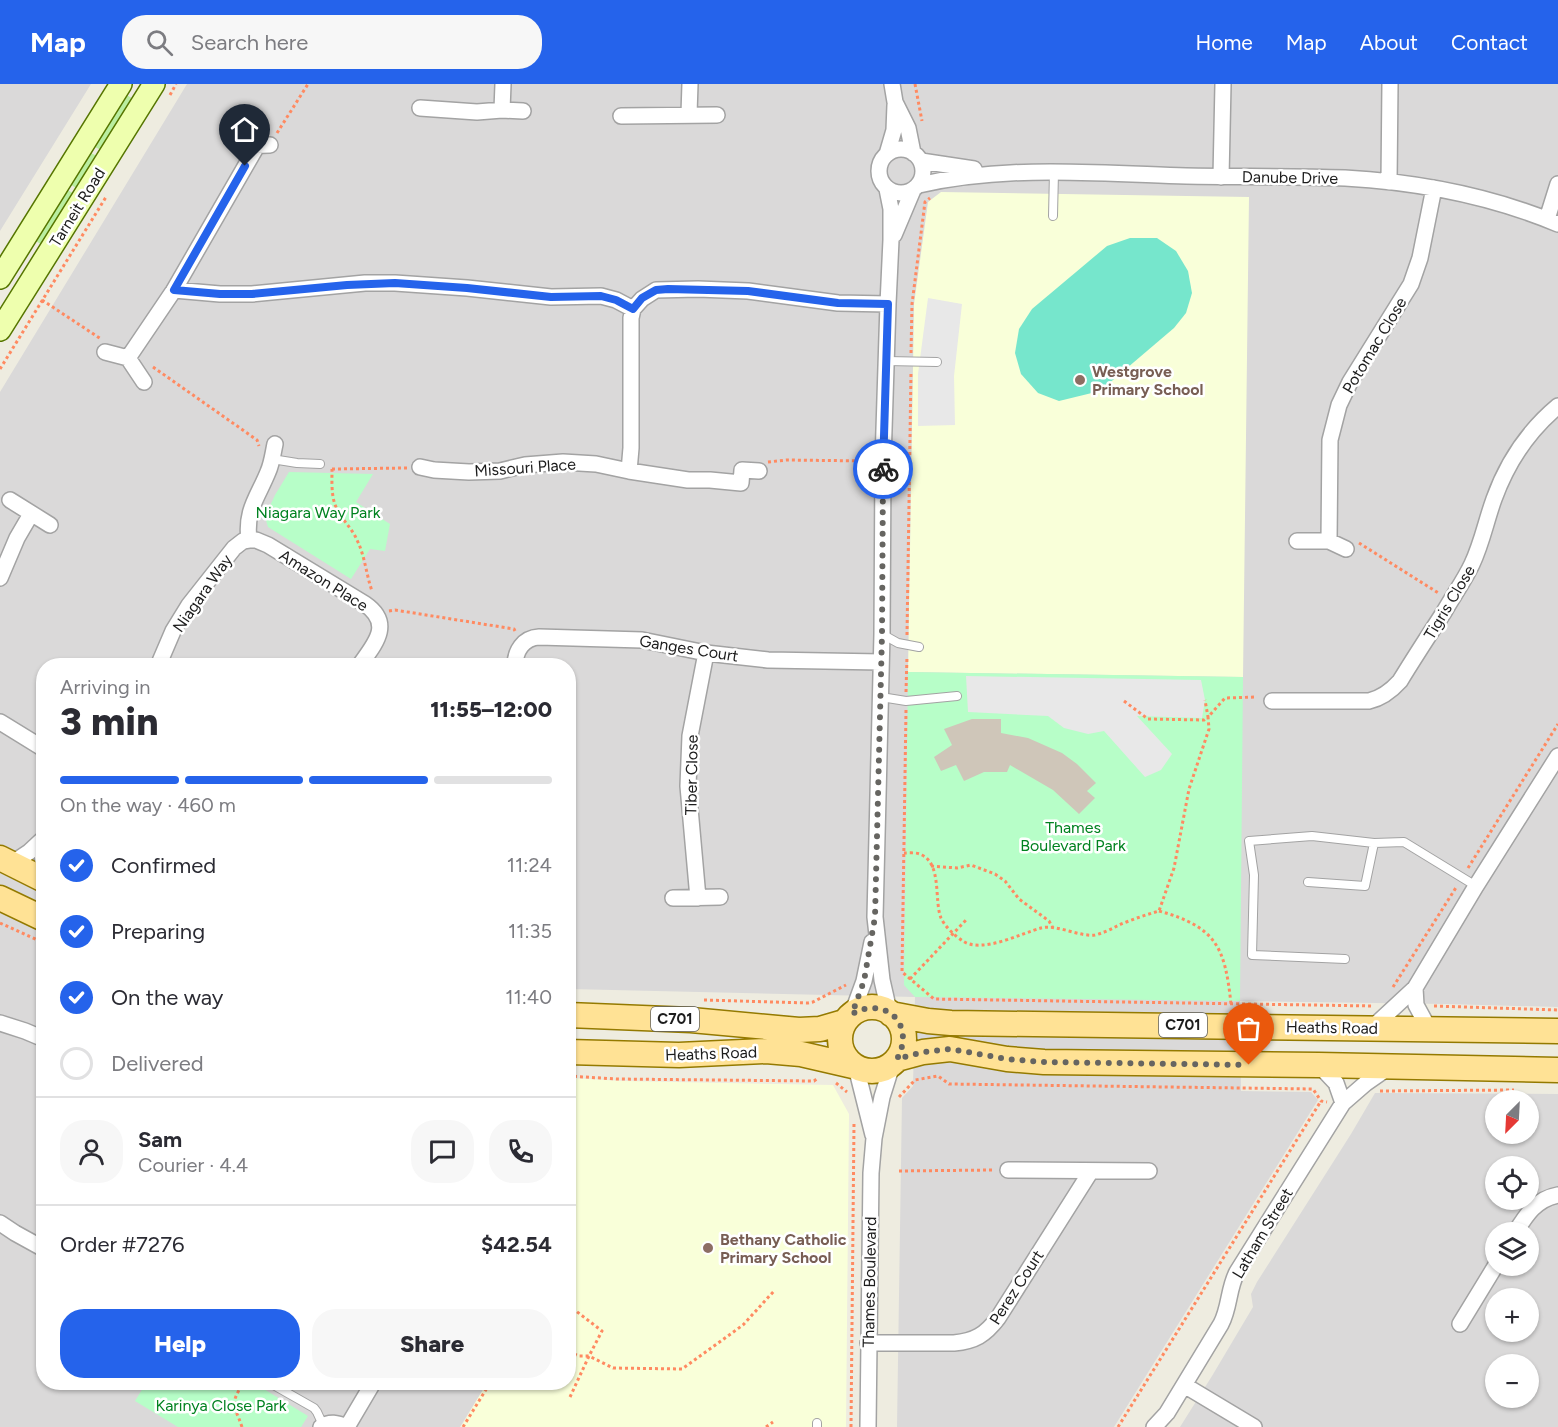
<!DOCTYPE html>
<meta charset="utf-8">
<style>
:root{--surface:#fff;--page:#f7f7f7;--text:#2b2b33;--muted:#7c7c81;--line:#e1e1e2;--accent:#2563eb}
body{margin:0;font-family:Figtree,sans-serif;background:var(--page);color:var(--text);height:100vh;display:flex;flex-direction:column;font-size:22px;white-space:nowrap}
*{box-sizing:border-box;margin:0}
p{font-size:20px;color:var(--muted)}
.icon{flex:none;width:33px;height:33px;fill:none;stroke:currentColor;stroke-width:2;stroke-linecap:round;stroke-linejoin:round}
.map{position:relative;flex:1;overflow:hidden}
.drawer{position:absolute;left:36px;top:574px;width:540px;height:732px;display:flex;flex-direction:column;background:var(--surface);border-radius:24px;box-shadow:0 2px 4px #0004}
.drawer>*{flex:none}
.needle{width:39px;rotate:204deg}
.fabs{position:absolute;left:1485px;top:1006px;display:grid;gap:12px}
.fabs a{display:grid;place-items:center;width:54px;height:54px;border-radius:50%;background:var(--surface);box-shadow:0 2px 4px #0004;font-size:30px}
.pin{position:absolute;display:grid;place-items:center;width:51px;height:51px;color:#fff;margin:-62px -26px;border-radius:50% 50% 50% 0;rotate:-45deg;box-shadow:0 0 6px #0007}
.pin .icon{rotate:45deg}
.courier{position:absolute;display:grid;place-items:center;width:60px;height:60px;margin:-30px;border:4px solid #2563eb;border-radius:50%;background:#fff;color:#222;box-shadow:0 2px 8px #0007}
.summary em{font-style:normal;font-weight:800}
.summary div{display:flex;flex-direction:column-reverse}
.summary{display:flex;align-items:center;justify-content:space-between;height:102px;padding:0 24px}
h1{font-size:39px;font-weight:800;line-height:45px}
.bar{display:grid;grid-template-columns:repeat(4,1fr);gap:9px 6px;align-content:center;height:72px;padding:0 24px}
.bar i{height:8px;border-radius:4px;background:var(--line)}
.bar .on{background:var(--accent)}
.bar p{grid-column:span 4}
.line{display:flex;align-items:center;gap:15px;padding:0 24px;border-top:2px solid var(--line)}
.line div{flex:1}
.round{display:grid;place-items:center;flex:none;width:63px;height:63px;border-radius:24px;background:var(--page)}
ol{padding:0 24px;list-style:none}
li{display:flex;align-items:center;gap:18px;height:66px}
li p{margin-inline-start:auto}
li .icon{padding:6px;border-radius:50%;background:var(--accent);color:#fff;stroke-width:4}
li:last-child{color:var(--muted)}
li i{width:33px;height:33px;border:3px solid var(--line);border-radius:50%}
.button{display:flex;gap:12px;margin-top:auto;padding:12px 24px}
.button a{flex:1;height:69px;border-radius:24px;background:var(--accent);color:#fff;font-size:24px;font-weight:800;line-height:69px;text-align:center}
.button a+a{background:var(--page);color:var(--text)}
header{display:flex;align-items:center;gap:36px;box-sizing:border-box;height:84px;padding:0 30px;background:var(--accent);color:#fff}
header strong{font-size:28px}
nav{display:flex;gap:33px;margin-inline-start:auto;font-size:21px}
.search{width:420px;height:54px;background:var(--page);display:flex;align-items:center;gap:15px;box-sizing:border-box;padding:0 21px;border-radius:24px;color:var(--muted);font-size:22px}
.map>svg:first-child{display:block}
.residential{fill:#dad9d9;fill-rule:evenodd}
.education{fill:#f9ffd9}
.grass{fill:#baeea0}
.park{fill:#b7fec8}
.pitch{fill:#76e6cc}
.parking{fill:#e8e8e8}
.building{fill:#cfc6b9}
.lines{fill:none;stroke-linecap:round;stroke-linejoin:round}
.service-casing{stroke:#a3a3a3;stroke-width:10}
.minor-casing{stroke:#a3a3a3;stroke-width:18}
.secondary-casing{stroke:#567600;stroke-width:24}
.primary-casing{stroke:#947a00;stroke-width:27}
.path{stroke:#ff8a61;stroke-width:3;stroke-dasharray:3 3;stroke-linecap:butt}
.service{stroke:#fff;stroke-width:8}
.minor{stroke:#fff;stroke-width:15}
.secondary{stroke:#eeffae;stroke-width:21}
.primary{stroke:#ffe295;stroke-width:24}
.done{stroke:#666561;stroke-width:6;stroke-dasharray:0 10.8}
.route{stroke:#2563eb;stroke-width:8}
.education-dot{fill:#8d6e63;stroke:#fff;stroke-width:2}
.labels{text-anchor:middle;stroke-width:5;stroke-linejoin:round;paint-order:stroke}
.shield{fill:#fff;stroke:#606060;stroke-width:1.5}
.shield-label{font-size:15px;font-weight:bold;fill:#1c1c1c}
.street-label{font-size:16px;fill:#1c1c1c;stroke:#fff}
.education-label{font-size:16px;font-weight:bold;fill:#785e54;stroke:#fff;text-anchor:start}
.park-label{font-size:16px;fill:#018220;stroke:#fff}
</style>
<header>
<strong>Map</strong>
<div class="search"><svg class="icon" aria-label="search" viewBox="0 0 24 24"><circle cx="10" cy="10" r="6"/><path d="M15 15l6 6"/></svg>Search here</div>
<nav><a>Home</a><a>Map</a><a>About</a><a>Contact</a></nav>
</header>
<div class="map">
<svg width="1558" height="1343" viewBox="0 0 1558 1343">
<rect width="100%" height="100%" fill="#eeece0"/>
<path class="residential" d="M0,0H91L0,147Z
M187,0H1558V923L1446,920L1240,917L1241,1007L1311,1008L1318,1016L1114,1343H897L902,1014L913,1002L915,913L569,905L568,582H44V1299H487L460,1343H0V308Z
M1375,1009L1558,1010V1343H1180L1212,1292L1253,1223L1251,1210L1257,1198L1351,1050ZM1496,1017H1528V1050H1496ZM1496,1083H1528V1116H1496ZM1496,1149H1528V1182H1496ZM1496,1215H1528V1248H1496ZM1496,1281H1528V1314H1496Z"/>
<path class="education" d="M941,108L1249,113L1243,593L908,588L914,220L928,118Z
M569,994L623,997L833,1001L849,1030L846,1343H461L487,1299H568Z"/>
<path class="grass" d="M125,10L135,16L103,67L93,62Z
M89,68L99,73L79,106L70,100Z
M66,105L76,111L44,162L34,156Z"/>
<path class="park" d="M289,388L373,390L356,418L390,440L385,467L370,465L351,495L268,443L265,433L275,411Z
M908,588L1243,593L1240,917L915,913L904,901Z
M146,1299H254L308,1332L301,1343H178L135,1317Z"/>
<path class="pitch" d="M1130,154H1157L1176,167L1188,187L1192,209L1186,229L1174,244L1100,307L1059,317L1038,309L1021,290L1015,269L1019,245L1032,225L1107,162Z"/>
<path class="parking" d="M928,214L962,220L954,292L955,341L918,342V290Z
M966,592L1201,596L1205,616L1202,634L1137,632L1172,670L1161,686L1145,693L1104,647L1088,650L1064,644L1048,632L968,628Z"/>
<path class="building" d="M972,635H1001V649L1028,654L1062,669L1077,680L1096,699L1087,707L1095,714L1079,730L1053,706L1010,681L1007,688H984L964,697L956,681L941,687L934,673L952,661L944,645Z"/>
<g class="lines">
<g class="service-casing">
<path id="service" d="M1053,132L1054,88
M887,277L937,278
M272,375L297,379L320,380
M882,550L898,559L919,563
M881,613L906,617L957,612
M1308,798L1365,802L1374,759
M1345,875L1252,871L1254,791L1249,757L1312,752L1374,759L1404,758L1476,802
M270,1299L314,1324L317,1328L323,1341
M817,1343V1339"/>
</g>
<g class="minor-casing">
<path id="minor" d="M892,0L895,18L908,44L913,69
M420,24L477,28L502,26L523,27
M502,26L503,0
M689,30L690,0
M621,32L717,31
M244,62L270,61
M879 87a22 22 0 1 1 44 0a22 22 0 1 1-44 0Z
M887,70L894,46L895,21
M921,77L974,85
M1221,93L1223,0
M1389,98L1390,0
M919,101C1006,81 1098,89 1186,92C1239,93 1292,92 1345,94C1418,98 1491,112 1558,140
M887,105L891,125V156L888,220L883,377L882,550L875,833L882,896L889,927
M1547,135L1558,100
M894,151L913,106
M174,206L220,210H252L365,199H395L467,204L551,213L601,212L616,216L633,225L642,215L656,206L698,205L748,207L838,219L888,220
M105,268L128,274L144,298
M128,274L174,206L257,62
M420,383L434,386L469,388L500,387L525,381L563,378L596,380L629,387L688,396H710L741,399L742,386L759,387
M629,387L631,364V234L633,225
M10,416L50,441
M249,456H256L268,461L365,520C394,540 374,561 359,582
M1297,457H1329L1346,465
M1329,457L1330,356L1339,321L1350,298L1411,200L1420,174L1434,104
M0,494L17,454L31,430
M158,582L173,547L189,521L234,464L243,457L249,456C245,426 258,413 268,388C272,379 273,369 275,360
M515,582C515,567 523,554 539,553L642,556L706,569L768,576L881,578
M1272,617H1369C1382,614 1391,607 1400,597C1414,574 1429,551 1444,528C1453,512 1464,497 1472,480C1482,459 1486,437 1494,415C1507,379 1528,347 1558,322
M0,638L44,665
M44,760L42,767L44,791
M11,780L29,768L44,754
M673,814L720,813
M698,814L688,702L690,652L706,569
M1415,904L1416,921L1429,945
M852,930L864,897L872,858
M0,939L25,947L44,955
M1373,943L1415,904L1476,802L1558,672
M1319,981L1336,999L1343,1019
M856,983L873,1051
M1008,1086L1149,1087
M0,1139L15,1149L44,1165
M1515,1149C1526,1131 1536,1115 1558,1111
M1460,1240L1496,1181
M868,1259H954C975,1257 985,1251 998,1234L1091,1087
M1184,1301L1254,1343
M321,1343C330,1337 337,1339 347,1343
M347,1343L373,1299
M868,1343L871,1089L874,1054L882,1013L892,981
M1154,1343L1167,1329L1221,1240C1230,1223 1228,1205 1237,1188L1343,1019L1366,999L1389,983"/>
</g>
<g class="secondary-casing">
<path id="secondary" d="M0,194L121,0
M0,246L154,0"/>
</g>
<g class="primary-casing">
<path id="primary" d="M0,774L44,796
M0,814L44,835
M840 955a32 32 0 1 1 64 0a32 32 0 1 1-64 0Z
M891,930L928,937L951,939L1558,947
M568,931L691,936L799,946L820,945L844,938
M568,968L679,971L766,967L801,970L853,982
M897,975L923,968L950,965L1007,975L1044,978L1319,981L1558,986"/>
</g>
<path class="path" d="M915,0L922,37
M170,11L176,0
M277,49L308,0
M42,216L101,255
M911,269L912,220L925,118L930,114
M153,283L257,356L259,362
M0,285L106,113
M768,378L787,376L870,377
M332,385C332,397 331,412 336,423C341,435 352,444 357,456C365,472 366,490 372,507
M332,385L407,384
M1359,459L1440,510
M389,527L395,526L514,545L515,547
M907,551L911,287
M906,608L907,572
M1124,617L1148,635L1204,636L1208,633L1205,616
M906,626L902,888L934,915L1373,922
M904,769C909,769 917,768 922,771C942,781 934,817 941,834C945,843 955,852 963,857C982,870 1022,849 1041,844C1057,840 1079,853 1095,851C1108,848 1117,841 1129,837C1139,833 1149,830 1159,827L1174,784L1189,705L1209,645L1208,633L1225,614L1257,613
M931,782L957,784L971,781L995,790L1005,797L1019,815L1049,837L1053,844
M1468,784L1558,640
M1159,827C1217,843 1225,864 1231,920
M0,839L44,859
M910,895L966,836
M1393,903L1457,802
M704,916L808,919L813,918L846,901
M1434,922L1558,926
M568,992L617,995L814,997L818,994
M836,999L847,1008
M1380,1007L1514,1006
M899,1013L915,996L938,992L949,1000L1313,1005L1321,1017L1327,1018
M899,1087L993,1086
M568,1234L576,1227L602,1247L589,1272H579L568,1267
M570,1313L589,1272L613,1284L682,1285L743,1241L774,1207
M242,1343C234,1319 229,1323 243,1299
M463,1343L490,1299
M766,1343L773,1338
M851,1343L854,1039
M1118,1343L1321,1017"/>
<use href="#service" class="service"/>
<use href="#minor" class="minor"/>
<use href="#secondary" class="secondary"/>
<use href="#primary" class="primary"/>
</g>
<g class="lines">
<path class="done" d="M883,385L882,550L875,833L864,897L852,930C886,911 916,941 897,975L923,968L950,965L1007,975L1044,978L1249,981"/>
<path class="route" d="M245,82L174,206L220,210H252L347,201L395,199L467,204L551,213L601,212L616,216L633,225L642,214L656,206L668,205L748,207L838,219L888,220L883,385"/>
</g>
<g class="education-dot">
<circle cx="1080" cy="296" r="6"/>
<circle cx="708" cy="1164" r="6"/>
</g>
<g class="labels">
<g class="shield">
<rect x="651" y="923" width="48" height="24" rx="4.5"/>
<rect x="1159" y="929" width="48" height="24" rx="4.5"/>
</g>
<g class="shield-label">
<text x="675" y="940">C701</text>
<text x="1183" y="946">C701</text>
</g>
<g class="street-label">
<text transform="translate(1290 93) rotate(1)" y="6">Danube Drive</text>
<text transform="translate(77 123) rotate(-58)" y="6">Tarneit Road</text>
<text transform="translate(1374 261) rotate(-59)" y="6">Potomac Close</text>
<text transform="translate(525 383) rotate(-4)" y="6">Missouri Place</text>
<text transform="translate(324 496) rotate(32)" y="6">Amazon Place</text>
<text transform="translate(202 509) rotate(-55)" y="6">Niagara Way</text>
<text transform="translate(1449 518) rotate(-59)" y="6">Tigris Close</text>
<text transform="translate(689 564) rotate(9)" y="6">Ganges Court</text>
<text transform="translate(691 691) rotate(-89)" y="6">Tiber Close</text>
<text transform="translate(1332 943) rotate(1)" y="6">Heaths Road</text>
<text transform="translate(711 969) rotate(-2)" y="6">Heaths Road</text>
<text transform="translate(1262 1149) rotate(-59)" y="6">Latham Street</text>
<text transform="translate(869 1198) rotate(-89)" y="6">Thames Boulevard</text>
<text transform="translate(1016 1203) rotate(-57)" y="6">Perez Court</text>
</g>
<g class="education-label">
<text x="1092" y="293">Westgrove<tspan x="1092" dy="18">Primary School</tspan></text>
<text x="720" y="1161">Bethany Catholic<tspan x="720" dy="18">Primary School</tspan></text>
</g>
<g class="park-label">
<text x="318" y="434">Niagara Way Park</text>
<text x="1073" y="749">Thames<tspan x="1073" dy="18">Boulevard Park</tspan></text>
<text x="221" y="1327">Karinya Close Park</text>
</g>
</g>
</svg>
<div class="fabs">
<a><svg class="needle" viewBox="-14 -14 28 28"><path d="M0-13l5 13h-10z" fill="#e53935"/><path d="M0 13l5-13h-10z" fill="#7c7c81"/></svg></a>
<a><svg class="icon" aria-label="locate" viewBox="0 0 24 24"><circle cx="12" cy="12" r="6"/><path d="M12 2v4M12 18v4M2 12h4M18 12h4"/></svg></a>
<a><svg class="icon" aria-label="layers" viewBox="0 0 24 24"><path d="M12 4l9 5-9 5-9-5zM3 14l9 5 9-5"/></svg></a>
<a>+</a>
<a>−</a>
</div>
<div class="pin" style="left:1249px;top:981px;background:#ea580c"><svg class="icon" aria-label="bag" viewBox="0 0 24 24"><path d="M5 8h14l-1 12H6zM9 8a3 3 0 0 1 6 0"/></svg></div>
<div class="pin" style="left:245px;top:82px;background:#1f2937"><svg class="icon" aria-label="home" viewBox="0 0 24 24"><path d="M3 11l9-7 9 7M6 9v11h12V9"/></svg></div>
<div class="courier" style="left:883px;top:385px"><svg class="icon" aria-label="bike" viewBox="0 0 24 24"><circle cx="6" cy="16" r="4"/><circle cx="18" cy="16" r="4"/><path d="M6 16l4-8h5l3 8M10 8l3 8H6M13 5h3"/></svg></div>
<section class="drawer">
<div class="summary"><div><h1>3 min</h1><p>Arriving in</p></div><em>11:55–12:00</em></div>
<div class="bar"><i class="on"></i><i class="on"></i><i class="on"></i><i></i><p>On the way · 460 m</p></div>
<ol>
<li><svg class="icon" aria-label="check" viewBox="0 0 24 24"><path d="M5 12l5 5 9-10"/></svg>Confirmed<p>11:24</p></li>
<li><svg class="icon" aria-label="check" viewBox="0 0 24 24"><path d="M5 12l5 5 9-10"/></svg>Preparing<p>11:35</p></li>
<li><svg class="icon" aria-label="check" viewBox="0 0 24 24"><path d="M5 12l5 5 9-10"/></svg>On the way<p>11:40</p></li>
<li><i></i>Delivered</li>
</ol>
<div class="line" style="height:108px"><a class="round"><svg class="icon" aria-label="person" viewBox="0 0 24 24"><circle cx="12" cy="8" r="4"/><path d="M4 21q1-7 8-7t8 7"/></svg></a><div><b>Sam</b><p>Courier · 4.4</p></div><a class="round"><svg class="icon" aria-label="chat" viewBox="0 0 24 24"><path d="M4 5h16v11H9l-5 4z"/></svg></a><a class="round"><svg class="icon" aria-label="phone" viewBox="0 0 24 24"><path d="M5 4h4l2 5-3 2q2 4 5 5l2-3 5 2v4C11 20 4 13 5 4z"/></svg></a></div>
<div class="line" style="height:78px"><div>Order #7276</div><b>$42.54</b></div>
<div class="button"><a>Help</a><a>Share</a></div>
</section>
</div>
